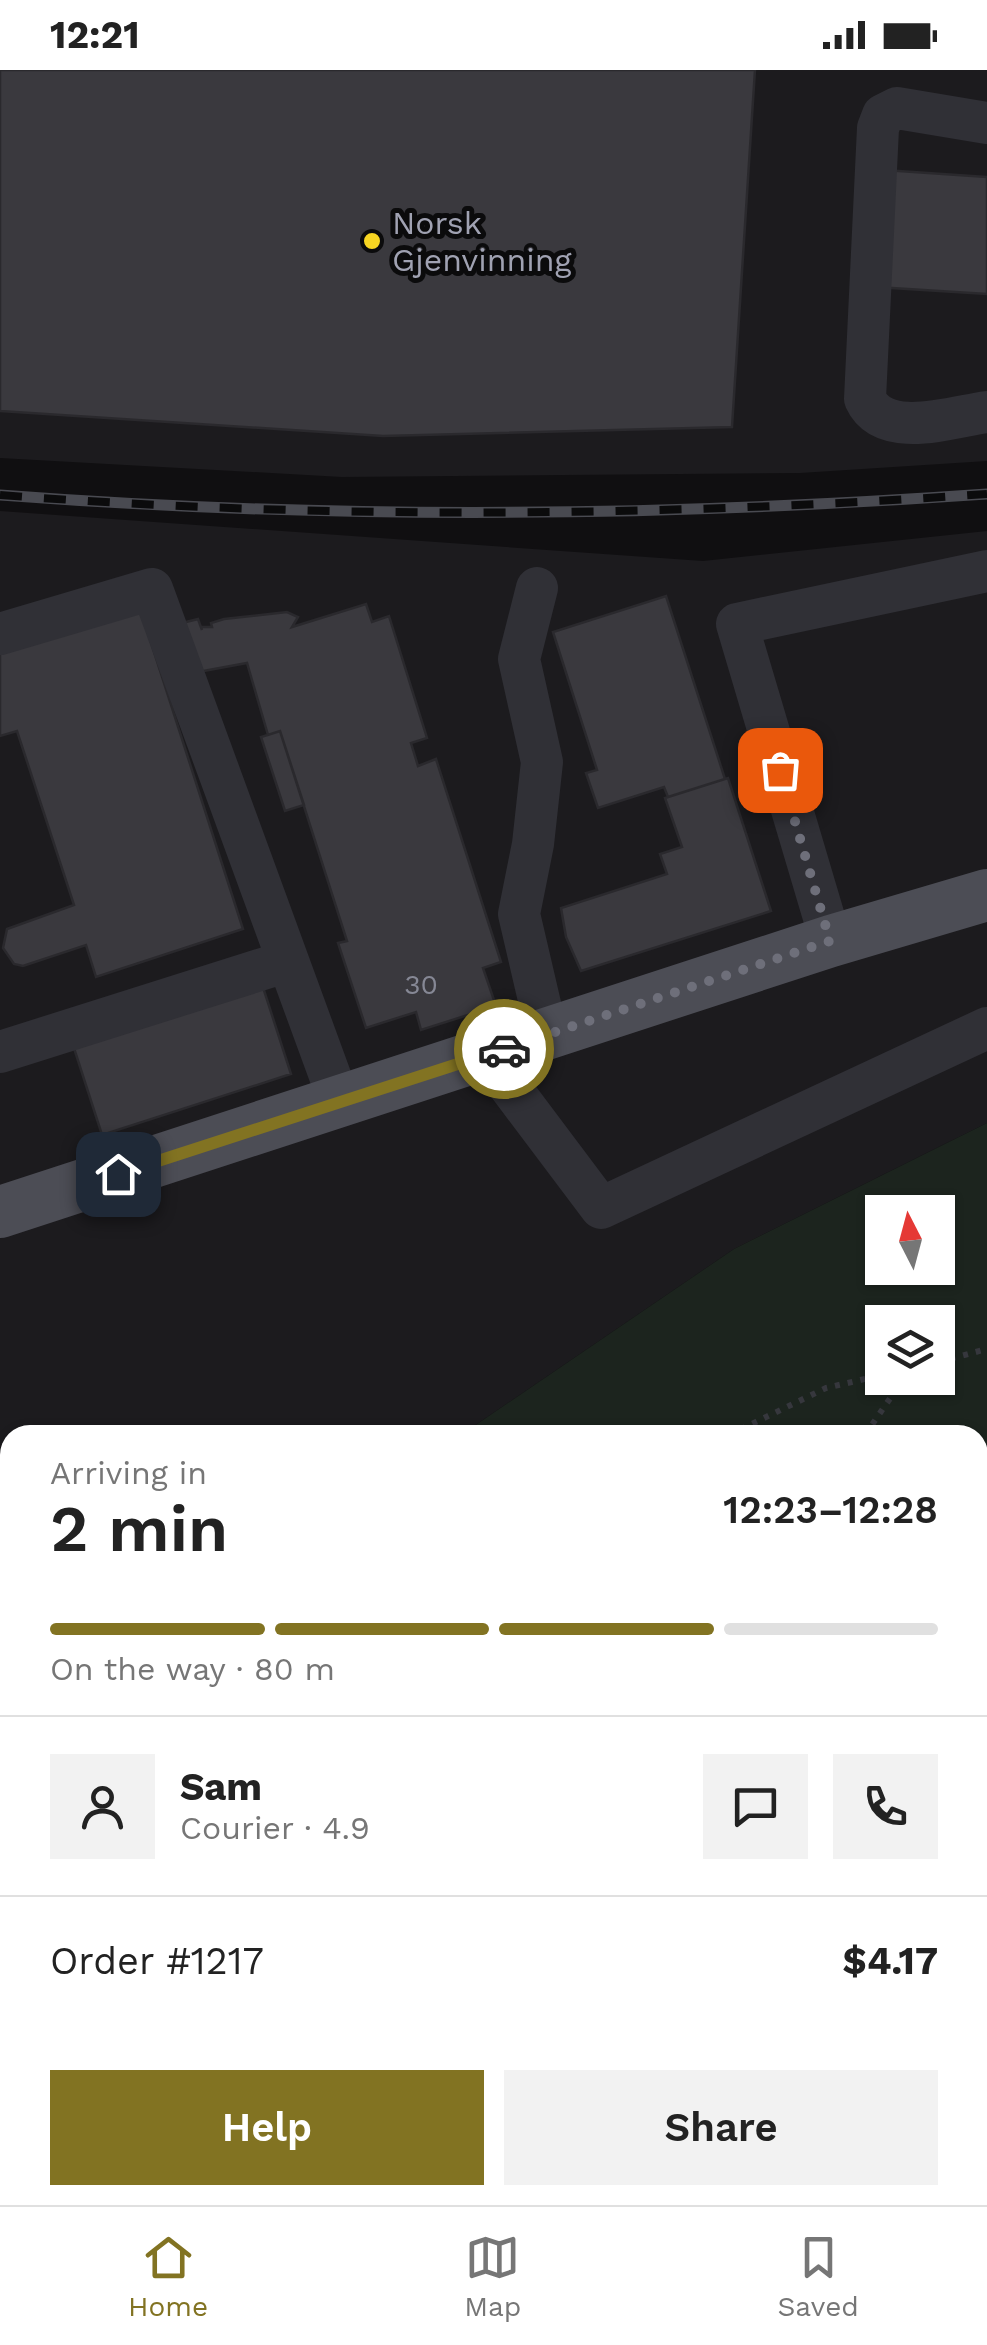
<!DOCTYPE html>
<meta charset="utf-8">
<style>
:root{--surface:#fff;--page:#f2f2f2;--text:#222;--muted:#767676;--line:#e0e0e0;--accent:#827322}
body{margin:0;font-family:"Work Sans",sans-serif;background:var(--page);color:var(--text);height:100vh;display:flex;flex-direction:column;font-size:38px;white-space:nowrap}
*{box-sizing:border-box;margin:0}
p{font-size:32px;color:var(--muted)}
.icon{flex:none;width:55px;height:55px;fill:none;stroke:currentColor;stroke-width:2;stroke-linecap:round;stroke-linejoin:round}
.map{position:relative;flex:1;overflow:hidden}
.details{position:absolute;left:0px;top:1355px;width:988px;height:780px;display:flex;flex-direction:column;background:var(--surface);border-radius:30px 30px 0 0;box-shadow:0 2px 8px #0004}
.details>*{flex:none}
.needle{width:65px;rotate:354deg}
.fabs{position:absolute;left:865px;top:1125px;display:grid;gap:20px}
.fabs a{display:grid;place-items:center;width:90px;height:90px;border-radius:0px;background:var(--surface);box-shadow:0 2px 8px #0004;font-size:50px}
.pin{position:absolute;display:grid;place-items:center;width:85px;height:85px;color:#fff;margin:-42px;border-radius:20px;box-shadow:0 5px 15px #0006}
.courier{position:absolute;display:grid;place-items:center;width:100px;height:100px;margin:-50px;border:8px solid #827322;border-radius:50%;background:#fff;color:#222;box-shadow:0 2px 12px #0007}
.overview em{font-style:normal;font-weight:600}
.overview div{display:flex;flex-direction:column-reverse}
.overview{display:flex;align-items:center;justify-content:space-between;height:170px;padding:0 50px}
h1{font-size:65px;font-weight:600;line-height:75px}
.bar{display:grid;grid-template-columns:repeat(4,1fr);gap:15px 10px;align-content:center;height:120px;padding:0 50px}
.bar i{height:12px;border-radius:8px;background:var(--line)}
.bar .current{background:var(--accent)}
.bar p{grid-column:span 4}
.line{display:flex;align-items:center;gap:25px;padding:0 50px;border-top:2px solid var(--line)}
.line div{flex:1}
.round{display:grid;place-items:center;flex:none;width:105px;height:105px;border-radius:0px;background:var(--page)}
.button{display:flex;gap:20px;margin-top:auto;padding:20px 50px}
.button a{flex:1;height:115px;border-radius:0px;background:var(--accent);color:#fff;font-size:40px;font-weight:600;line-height:115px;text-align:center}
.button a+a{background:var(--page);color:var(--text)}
.status{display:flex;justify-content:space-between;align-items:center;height:70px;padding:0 50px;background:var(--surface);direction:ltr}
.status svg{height:28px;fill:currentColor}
.tabs{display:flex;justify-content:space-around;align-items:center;height:140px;border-top:2px solid var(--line);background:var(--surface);font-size:28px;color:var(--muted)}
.tabs a{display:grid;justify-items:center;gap:5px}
.tabs .current{color:var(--accent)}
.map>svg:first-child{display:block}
.built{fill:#1c1b1e}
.green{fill:#1c241e;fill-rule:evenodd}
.building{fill:#3a393e;stroke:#2a292d;stroke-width:2.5}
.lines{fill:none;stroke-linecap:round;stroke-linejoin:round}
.path{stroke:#36373d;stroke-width:6;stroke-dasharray:5 8;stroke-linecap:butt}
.minor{stroke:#303036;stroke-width:42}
.major{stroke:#4c4d55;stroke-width:52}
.highway{stroke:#5c5d67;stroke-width:55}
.rail-casing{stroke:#494a51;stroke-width:11}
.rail{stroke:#0b0b0c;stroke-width:8;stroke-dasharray:22;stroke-linecap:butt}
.done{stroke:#6e6f7a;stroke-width:10;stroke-dasharray:0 18}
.route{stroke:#827322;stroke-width:12}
.poi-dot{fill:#f7d522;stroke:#0b0b0c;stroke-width:4}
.labels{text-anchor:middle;stroke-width:10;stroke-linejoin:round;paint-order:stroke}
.number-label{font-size:28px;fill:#868895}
.poi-label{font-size:32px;fill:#a0a2b2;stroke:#0b0b0c;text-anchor:start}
</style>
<div class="status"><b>12:21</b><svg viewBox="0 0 49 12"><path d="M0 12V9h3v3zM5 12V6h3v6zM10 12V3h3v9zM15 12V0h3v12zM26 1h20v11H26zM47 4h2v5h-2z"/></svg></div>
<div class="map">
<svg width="987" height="2135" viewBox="0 0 987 2135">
<rect width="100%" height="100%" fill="#100f11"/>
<path class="built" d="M0,0H987V391L800,403L342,407L0,388Z
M0,441L703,491L987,461V1053L734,1179L461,1365H10V1544L0,1542Z"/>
<path class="green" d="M987,1053V1586L978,1587V1365H461L734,1179ZM882,1142H938V1198H882ZM882,1252H938V1308H882Z
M978,1761L987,1762V2135H0V1776H10V2125H978Z"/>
<path class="building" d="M0,0H755L732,357L383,366L0,341Z
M884,100L987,107V224L876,217Z
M666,526L725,709L668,727L664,717L598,738L586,703L597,700L553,562Z
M366,534L372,552L389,546L427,668L411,673L418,696L436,689L501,892L483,898L496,936L421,960L416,942L366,958L338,873L347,871L280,661L268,665L247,593L198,602L182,553L198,549L202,560L201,557H212L211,553L224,549L287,542L298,547L292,557Z
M139,535L243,859L96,907L86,875L23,896L14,894L3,878L7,859L74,835L17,661L0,666V580Z
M280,661L304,735L285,741L261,667Z
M728,708L771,841L581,901L566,867L561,838L667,804L660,784L682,777L665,728Z
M261,911L291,1004L102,1065L72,972Z"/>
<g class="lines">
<path class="path" d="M938,1292L987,1279
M729,1365L826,1318L882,1305
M865,1365L904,1308
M978,1444L987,1442
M0,2007L10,2002
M0,2120L25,2135
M506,2135L511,2125"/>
<path class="minor" d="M987,53L897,38L883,45L878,58L865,329C884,370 951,347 987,342
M537,518L519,589L542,692L533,774L519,844L547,964
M0,564L152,519L340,1033
M831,871L737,554L987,501
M0,982L288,891
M486,985L601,1138L987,958"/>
<path class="major" d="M0,1142L831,871L987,825"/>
<path class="highway" d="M0,1584L10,1587
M0,1631L10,1632
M978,1655H987
M0,1709L10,1707
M978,1723L987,1724"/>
<g class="rail-casing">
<path id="rail" d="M0,425C329,450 658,447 987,424"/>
</g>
<use href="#rail" class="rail"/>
</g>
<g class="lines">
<path class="done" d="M504,979L830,871L780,700"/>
<path class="route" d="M118,1104L504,979"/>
</g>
<circle class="poi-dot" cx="372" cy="171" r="10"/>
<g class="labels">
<g class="number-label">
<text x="421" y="924">30</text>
</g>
<g class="poi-label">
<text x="392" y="164">Norsk<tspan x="392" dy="37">Gjenvinning</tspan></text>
</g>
</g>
</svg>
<div class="fabs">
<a><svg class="needle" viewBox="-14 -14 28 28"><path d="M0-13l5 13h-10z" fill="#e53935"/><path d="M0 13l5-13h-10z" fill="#767676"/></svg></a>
<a><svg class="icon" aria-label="layers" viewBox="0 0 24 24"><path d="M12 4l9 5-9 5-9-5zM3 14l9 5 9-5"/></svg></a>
</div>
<div class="pin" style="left:780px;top:700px;background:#ea580c"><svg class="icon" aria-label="bag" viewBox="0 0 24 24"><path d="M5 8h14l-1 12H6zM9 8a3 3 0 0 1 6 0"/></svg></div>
<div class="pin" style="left:118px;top:1104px;background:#1f2937"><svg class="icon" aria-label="home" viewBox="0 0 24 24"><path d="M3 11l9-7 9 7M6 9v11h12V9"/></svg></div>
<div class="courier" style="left:504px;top:979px"><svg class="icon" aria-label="car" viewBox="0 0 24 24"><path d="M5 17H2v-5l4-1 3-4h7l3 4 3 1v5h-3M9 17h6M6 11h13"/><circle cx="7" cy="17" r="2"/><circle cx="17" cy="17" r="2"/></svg></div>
<section class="details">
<div class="overview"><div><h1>2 min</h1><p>Arriving in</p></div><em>12:23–12:28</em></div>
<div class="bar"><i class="current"></i><i class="current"></i><i class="current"></i><i></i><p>On the way · 80 m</p></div>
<div class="line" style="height:180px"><a class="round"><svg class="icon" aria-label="person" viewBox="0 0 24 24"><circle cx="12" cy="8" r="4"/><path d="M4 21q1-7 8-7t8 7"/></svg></a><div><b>Sam</b><p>Courier · 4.9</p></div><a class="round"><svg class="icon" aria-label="chat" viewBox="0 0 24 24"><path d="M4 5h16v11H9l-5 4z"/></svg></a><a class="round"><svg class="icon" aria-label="phone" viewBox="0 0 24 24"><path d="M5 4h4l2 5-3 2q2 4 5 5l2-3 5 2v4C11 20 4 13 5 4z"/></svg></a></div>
<div class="line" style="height:130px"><div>Order #1217</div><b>$4.17</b></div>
<div class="button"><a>Help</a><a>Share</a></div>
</section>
</div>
<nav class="tabs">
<a class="current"><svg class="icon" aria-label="home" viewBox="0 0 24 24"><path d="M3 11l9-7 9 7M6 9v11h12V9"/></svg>Home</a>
<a><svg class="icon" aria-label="map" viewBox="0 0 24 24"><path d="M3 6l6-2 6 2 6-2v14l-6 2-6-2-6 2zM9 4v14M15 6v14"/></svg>Map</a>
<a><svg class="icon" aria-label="saved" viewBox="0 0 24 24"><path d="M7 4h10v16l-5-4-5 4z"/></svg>Saved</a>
</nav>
